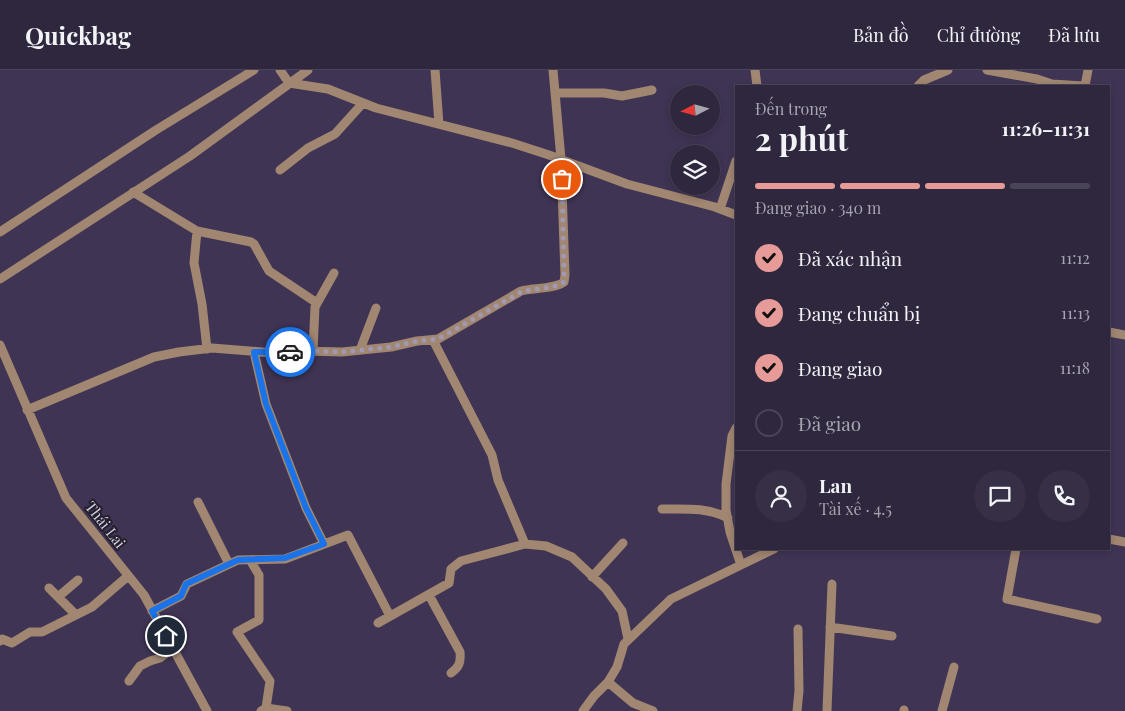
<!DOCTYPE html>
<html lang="vi">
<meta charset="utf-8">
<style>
:root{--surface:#2f273e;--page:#372f45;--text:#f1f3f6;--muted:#a7a5b0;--line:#4a4458;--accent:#e69b98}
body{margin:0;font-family:"Playfair Display",serif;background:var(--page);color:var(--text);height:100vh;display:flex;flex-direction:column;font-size:19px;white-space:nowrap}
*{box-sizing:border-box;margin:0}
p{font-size:16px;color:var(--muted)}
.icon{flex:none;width:28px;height:28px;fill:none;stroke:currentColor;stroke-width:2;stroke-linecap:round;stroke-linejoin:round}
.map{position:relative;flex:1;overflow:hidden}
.panel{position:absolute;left:735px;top:15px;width:375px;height:465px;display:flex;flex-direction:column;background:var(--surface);border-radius:0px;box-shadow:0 2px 8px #0003,0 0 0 1px var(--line)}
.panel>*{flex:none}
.needle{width:32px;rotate:264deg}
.controls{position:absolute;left:670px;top:15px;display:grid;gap:10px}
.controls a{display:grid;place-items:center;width:50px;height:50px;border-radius:50%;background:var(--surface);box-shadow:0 2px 8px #0003,0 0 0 1px var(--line);font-size:25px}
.pin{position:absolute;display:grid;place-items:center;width:42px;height:42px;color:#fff;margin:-21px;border:2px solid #fff;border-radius:50%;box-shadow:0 1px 5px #0007}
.courier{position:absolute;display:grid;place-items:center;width:50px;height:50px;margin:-25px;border:4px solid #1a73e8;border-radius:50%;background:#fff;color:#222;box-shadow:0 1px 6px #0007}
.summary em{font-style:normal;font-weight:700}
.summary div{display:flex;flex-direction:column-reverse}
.summary{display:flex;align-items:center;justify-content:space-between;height:85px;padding:0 20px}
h1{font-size:32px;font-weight:700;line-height:38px}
.bar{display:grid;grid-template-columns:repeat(4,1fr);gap:8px 5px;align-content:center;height:60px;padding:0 20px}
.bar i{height:6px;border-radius:4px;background:var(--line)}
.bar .selected{background:var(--accent)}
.bar p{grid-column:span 4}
.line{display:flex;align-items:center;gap:12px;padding:0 20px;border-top:1px solid var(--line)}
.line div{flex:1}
.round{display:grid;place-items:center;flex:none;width:52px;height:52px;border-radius:26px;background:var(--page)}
ol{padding:0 20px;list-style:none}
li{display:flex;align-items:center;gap:15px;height:55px}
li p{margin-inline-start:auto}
li .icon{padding:5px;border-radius:50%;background:var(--accent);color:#111;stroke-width:4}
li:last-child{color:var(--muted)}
li i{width:28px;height:28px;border:2px solid var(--line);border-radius:50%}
header{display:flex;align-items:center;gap:30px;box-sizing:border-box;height:70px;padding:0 25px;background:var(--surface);border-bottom:1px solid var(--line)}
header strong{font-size:24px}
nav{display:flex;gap:28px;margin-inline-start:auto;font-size:18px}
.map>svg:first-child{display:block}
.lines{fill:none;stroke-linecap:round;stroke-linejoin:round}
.minor{stroke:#a18671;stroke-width:9}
.done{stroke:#a099b0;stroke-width:5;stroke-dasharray:0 9}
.route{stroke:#1a73e8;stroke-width:6}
.labels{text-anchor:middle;stroke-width:4;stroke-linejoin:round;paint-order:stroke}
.street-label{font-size:15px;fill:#d4cfe2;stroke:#241f2d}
</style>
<header>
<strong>Quickbag</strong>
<nav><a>Bản đồ</a><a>Chỉ đường</a><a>Đã lưu</a></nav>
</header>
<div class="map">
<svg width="1125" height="641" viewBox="0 0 1125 641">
<rect width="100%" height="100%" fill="#3f3453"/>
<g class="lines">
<path class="minor" d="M280,0L289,13L328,19L376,38L512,73L549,85L627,114L715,137L736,145
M435,0L439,54
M755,0L757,16
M987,0L1037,9L1052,14L1083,16
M918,16L924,10L948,0
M1085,16L1088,0
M555,23H604L622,26L652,20
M280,100L308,78L335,64L363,33
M133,122L197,161L251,172L254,174L269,201L317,233
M720,139L736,91
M197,161L194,193L202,234L207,279
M0,162L156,60L254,0
M0,209L190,86L308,0
M1109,262L1125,265
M433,270L492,385L498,410L525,474
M0,275L66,428L144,525L207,641
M360,280L376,238
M313,281L315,237L334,203
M254,282L266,334L306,438L324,474
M27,340L154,287L179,282L212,278L274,283L305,281L342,282L391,277L417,271L438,269L521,221C533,218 555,219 564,212L565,205L561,89L553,0
M736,358L732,366L726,414V440L730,462L741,495
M198,432L229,494
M662,439C684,439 707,437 728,448
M1109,469L1125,472
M1016,479L1007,529L1097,549
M250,490L259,505V550L237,562L270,611L266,638L261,641
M592,507L623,473
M49,518L76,545
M429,525L460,582C461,593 459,597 451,603
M58,527L78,510
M152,541L181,526L187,514L238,490L285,489L348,465L390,546
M378,553L449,513L451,499L461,491L525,474L546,476L572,487L606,519L622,541L628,569
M830,557L892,566
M0,571L2,569L12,573L30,562H42L92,537L128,506
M129,611L140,596L150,591L160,588L173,578
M608,612L633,633L653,641
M266,638L287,641
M904,640V641
M583,641L594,626L608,612L617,597L624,574L671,529L774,479
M797,641L799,621L798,559
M827,641L832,514
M942,641L954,597"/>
</g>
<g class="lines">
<path class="done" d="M290,282L305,281L342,282L391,277L417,271L438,269L521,222C533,218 555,219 564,212V205L562,109"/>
<path class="route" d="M166,566L152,541L181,526L186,514L238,490L285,488L324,474L306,438L266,334L254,282H290"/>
</g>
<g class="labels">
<g class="street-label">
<text transform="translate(105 455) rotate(52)" y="5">Thái Lai</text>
</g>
</g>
</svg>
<div class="controls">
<a><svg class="needle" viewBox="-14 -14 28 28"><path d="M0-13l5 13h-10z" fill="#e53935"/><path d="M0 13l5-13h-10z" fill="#a7a5b0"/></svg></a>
<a><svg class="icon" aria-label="layers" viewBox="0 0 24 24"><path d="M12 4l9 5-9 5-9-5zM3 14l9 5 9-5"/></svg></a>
</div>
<div class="pin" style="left:562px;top:109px;background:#ea580c"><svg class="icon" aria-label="bag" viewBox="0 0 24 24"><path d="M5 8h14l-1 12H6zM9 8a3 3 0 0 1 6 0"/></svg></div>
<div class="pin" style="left:166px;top:566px;background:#1f2937"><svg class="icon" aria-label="home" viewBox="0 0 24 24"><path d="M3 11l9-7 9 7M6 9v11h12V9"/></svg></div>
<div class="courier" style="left:290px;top:282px"><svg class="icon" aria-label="car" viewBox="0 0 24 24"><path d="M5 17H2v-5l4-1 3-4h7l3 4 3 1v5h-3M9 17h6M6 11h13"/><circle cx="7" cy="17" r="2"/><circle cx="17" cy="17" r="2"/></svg></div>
<section class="panel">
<div class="summary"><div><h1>2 phút</h1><p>Đến trong</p></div><em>11:26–11:31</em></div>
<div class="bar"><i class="selected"></i><i class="selected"></i><i class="selected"></i><i></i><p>Đang giao · 340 m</p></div>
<ol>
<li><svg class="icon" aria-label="check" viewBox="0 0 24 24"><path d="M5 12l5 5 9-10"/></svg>Đã xác nhận<p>11:12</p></li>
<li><svg class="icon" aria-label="check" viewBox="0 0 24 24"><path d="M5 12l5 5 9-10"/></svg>Đang chuẩn bị<p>11:13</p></li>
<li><svg class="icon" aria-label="check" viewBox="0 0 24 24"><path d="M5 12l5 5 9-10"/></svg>Đang giao<p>11:18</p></li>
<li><i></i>Đã giao</li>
</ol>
<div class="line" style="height:90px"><a class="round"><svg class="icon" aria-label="person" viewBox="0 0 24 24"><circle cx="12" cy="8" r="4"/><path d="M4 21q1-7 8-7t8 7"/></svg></a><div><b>Lan</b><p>Tài xế · 4.5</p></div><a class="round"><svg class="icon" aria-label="chat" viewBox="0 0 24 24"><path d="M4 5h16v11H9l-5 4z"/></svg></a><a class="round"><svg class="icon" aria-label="phone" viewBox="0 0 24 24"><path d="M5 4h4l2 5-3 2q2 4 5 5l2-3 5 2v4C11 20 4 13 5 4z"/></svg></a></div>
</section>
</div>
